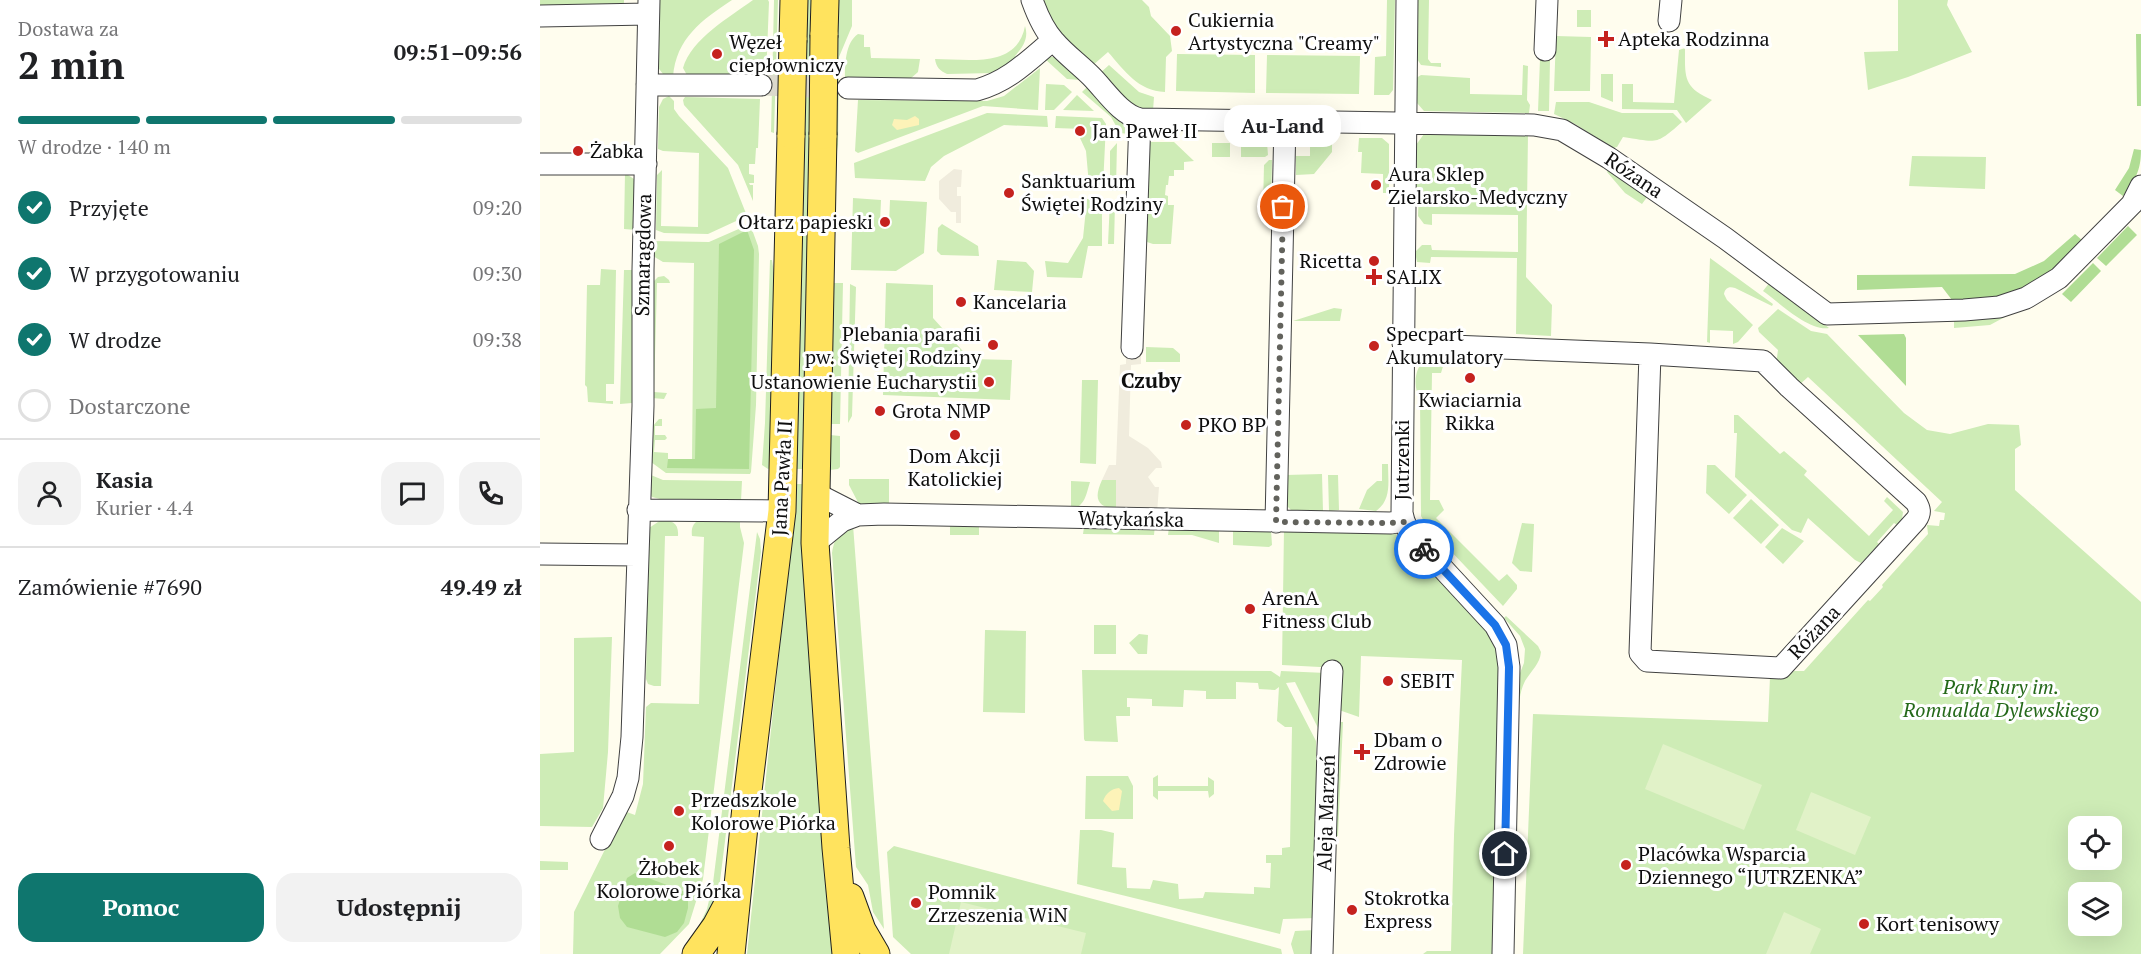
<!DOCTYPE html>
<html lang="pl">
<meta charset="utf-8">
<style>
:root{--surface:#fff;--page:#f2f2f2;--text:#202124;--muted:#757577;--line:#e0e0e0;--accent:#0f766e}
body{margin:0;font-family:"PT Serif",serif;background:var(--page);color:var(--text);height:100vh;display:flex;flex-direction:column;font-size:22px;white-space:nowrap}
*{box-sizing:border-box;margin:0}
p{font-size:20px;color:var(--muted)}
.icon{flex:none;width:33px;height:33px;fill:none;stroke:currentColor;stroke-width:2;stroke-linecap:round;stroke-linejoin:round}
.map{position:relative;flex:1;overflow:hidden}
.side{display:flex;flex-direction:column;background:var(--surface);width:540px}
.side>*{flex:none}
.controls{position:absolute;left:1528px;top:816px;display:grid;gap:12px}
.controls a{display:grid;place-items:center;width:54px;height:54px;border-radius:12px;background:var(--surface);box-shadow:0 6px 24px #0002;font-size:30px}
.pin{position:absolute;display:grid;place-items:center;width:51px;height:51px;color:#fff;margin:-26px;border:3px solid #fff;border-radius:50%;box-shadow:0 2px 6px #0007}
.courier{position:absolute;display:grid;place-items:center;width:60px;height:60px;margin:-30px;border:4px solid #1a73e8;border-radius:50%;background:#fff;color:#222;box-shadow:0 2px 8px #0007}
.bubble{position:absolute;height:42px;border-radius:18px;background:var(--surface);box-shadow:0 6px 24px #0002;font-size:20px;font-weight:700;line-height:42px;text-align:center}
.summary em{font-style:normal;font-weight:700}
.summary div{display:flex;flex-direction:column-reverse}
.summary{display:flex;align-items:center;justify-content:space-between;height:102px;padding:0 18px}
h1{font-size:39px;font-weight:700;line-height:45px}
.bar{display:grid;grid-template-columns:repeat(4,1fr);gap:9px 6px;align-content:center;height:72px;padding:0 18px}
.bar i{height:8px;border-radius:4px;background:var(--line)}
.bar .on{background:var(--accent)}
.bar p{grid-column:span 4}
.line{display:flex;align-items:center;gap:15px;padding:0 18px;border-top:2px solid var(--line)}
.line div{flex:1}
.round{display:grid;place-items:center;flex:none;width:63px;height:63px;border-radius:18px;background:var(--page)}
ol{padding:0 18px;list-style:none}
li{display:flex;align-items:center;gap:18px;height:66px}
li p{margin-inline-start:auto}
li .icon{padding:6px;border-radius:50%;background:var(--accent);color:#fff;stroke-width:4}
li:last-child{color:var(--muted)}
li i{width:33px;height:33px;border:3px solid var(--line);border-radius:50%}
.action{display:flex;gap:12px;margin-top:auto;padding:12px 18px}
.action a{flex:1;height:69px;border-radius:18px;background:var(--accent);color:#fff;font-size:24px;font-weight:700;line-height:69px;text-align:center}
.action a+a{background:var(--page);color:var(--text)}
main{display:flex;flex:1;min-height:0}
.map>svg:first-child{display:block}
.green{fill:#ceecb6;fill-rule:evenodd}
.forest{fill:#b0dd94}
.sand{fill:#fdf3b8}
.pitch{fill:#e1f2c8}
.plaza{fill:#f0ecdd}
.lines{fill:none;stroke-linecap:round;stroke-linejoin:round}
.minor-tunnel{stroke:#dbd9cc;stroke-width:21;stroke-dasharray:21 10;stroke-linecap:butt}
.minor-casing{stroke:#414141;stroke-width:23}
.major-casing{stroke:#1f1f1f;stroke-width:29}
.minor{stroke:#fff;stroke-width:21}
.major{stroke:#ffe35e;stroke-width:27}
.major-bridge-casing{stroke:#1f1f1f;stroke-width:29;stroke-linecap:butt}
.major-bridge{stroke:#ffe35e;stroke-width:27}
.done{stroke:#62625c;stroke-width:6;stroke-dasharray:0 10.8}
.route{stroke:#1a73e8;stroke-width:8}
.poi-dot{fill:#c5221e;stroke:#fff;stroke-width:2}
.labels{text-anchor:middle;stroke-width:6;stroke-linejoin:round;paint-order:stroke}
.poi-label{font-size:20px;fill:#0e0e0e;stroke:#fff;text-anchor:start}
.street-label{font-size:20px;fill:#0e0e0e;stroke:#fff}
.park-label{font-size:20px;font-style:italic;fill:#25691a;stroke:#fff}
.neighbourhood-label{font-size:21px;font-weight:bold;fill:#0e0e0e;stroke:#fff}
</style>
<main>
<section class="side">
<div class="summary"><div><h1>2 min</h1><p>Dostawa za</p></div><em>09:51–09:56</em></div>
<div class="bar"><i class="on"></i><i class="on"></i><i class="on"></i><i></i><p>W drodze · 140 m</p></div>
<ol>
<li><svg class="icon" aria-label="check" viewBox="0 0 24 24"><path d="M5 12l5 5 9-10"/></svg>Przyjęte<p>09:20</p></li>
<li><svg class="icon" aria-label="check" viewBox="0 0 24 24"><path d="M5 12l5 5 9-10"/></svg>W przygotowaniu<p>09:30</p></li>
<li><svg class="icon" aria-label="check" viewBox="0 0 24 24"><path d="M5 12l5 5 9-10"/></svg>W drodze<p>09:38</p></li>
<li><i></i>Dostarczone</li>
</ol>
<div class="line" style="height:108px"><a class="round"><svg class="icon" aria-label="person" viewBox="0 0 24 24"><circle cx="12" cy="8" r="4"/><path d="M4 21q1-7 8-7t8 7"/></svg></a><div><b>Kasia</b><p>Kurier · 4.4</p></div><a class="round"><svg class="icon" aria-label="chat" viewBox="0 0 24 24"><path d="M4 5h16v11H9l-5 4z"/></svg></a><a class="round"><svg class="icon" aria-label="phone" viewBox="0 0 24 24"><path d="M5 4h4l2 5-3 2q2 4 5 5l2-3 5 2v4C11 20 4 13 5 4z"/></svg></a></div>
<div class="line" style="height:78px"><div>Zamówienie #7690</div><b>49.49 zł</b></div>
<div class="action"><a>Pomoc</a><a>Udostępnij</a></div>
</section>
<div class="map">
<svg width="1601" height="954" viewBox="0 0 1601 954">
<rect width="100%" height="100%" fill="#fffdee"/>
<path class="green" d="M0,0H84V14L0,16Z
M118,0H192C162,20 136,38 133,77L123,74L116,65Z
M213,0H228L229,2L226,78L148,77L143,68C151,39 190,17 213,0Z
M234,0H238L234,133L231,132Z
M265,0H275L266,469H252Z
M294,0H312V26L299,57L298,151L292,112Z
M500,0H602L609,7L611,16L630,36L632,51L626,57L625,92C598,91 585,71 568,52L552,66L513,24Z
M843,0H855L853,90L849,95H834L835,57L846,56L847,0Z
M876,0H889L888,59L891,63H901V67L881,65L875,56Z
M1358,0H1408L1407,5L1432,52L1368,77L1328,90L1324,52L1358,51Z
M1037,10H1051V27H1037Z
M485,26C489,38 483,47 475,56L478,59L453,73L407,74C400,71 396,67 395,59C428,59 477,69 485,26Z
M318,34L324,35V47H330L331,58L380,59L378,72L370,79H305C305,65 305,43 318,34Z
M1016,36L1051,37L1050,91H1014Z
M1145,48C1145,78 1143,87 1172,100L1146,123L1137,110L1082,109V84H1093V102L1134,103L1139,50Z
M637,54L715,55V93L636,91Z
M727,55L820,56L819,94L726,93Z
M510,57H516L542,77L540,80L527,79L505,59Z
M1000,59L1010,60L1009,111H998Z
M569,65L599,92L614,97L613,111L593,107L559,74Z
M983,65L988,66L987,100L990,105L989,113L884,111L877,103L873,80L881,75L930,78V94L982,95Z
M500,68L498,110L443,106L318,153L315,151L318,100L447,101L464,96Z
M1061,74H1073V102L1061,97Z
M506,84L524,85L532,92L514,110H505Z
M549,85L584,122L589,134L580,133L571,117L542,92Z
M537,95L554,111L523,110Z
M129,96L134,101V109L139,116L188,168L207,216L168,234L124,233L116,230L117,175L122,170L121,226L158,227L159,153L123,151L118,149L119,107L123,99Z
M145,97L220,99L218,148H216L215,164H209V174L214,175V183H209L210,185H213V201L198,165L144,105L143,100Z
M1016,102H1049L1082,113H1133L1142,122C1115,146 1118,142 1083,137L1077,147L1073,148L1035,124L1014,114Z
M447,113L507,116L508,127L464,125L404,156L391,167L385,181L315,178L314,163Z
M516,116L562,118L566,124L563,186L549,185L546,151L540,138L543,129L515,128Z
M884,134H988L986,277L1012,305L1011,336L976,334L977,258L891,257L890,263L877,262L875,252L882,245H891L892,250L978,252V215L892,214V225L884,224L878,216L879,187H874L873,149Z
M763,138L792,139V152L774,174L756,175V156H770V146H763Z
M819,138H842L849,144V193H843V174L821,173L822,152H818Z
M609,142H634L654,161L644,162V170H634V176H629L628,185H626L625,195L628,196V205H634L631,244H613L604,241Z
M577,143L576,188L588,189L586,191H570V151Z
M672,143H690V157H672Z
M701,143H727L728,155L725,157H701Z
M1372,156L1446,157L1445,189L1369,186Z
M729,160H732L731,211H728L723,207L724,165Z
M1069,168L1110,193L1102,204L1085,193L1067,172Z
M85,173L94,179L96,183V230L84,229Z
M313,198L341,200L340,223L349,224L350,200L387,202L384,253L356,271L311,270Z
M547,199L562,200V246H548L542,278L507,277L505,261L528,263L543,238Z
M570,200H586L588,203H575L574,244H568Z
M210,224L218,246L219,254L216,405L211,472L210,474L126,473L111,462L112,427L119,419H122V426H115V435H125L127,438L125,440H115L114,452L128,453V459H152L154,263L123,262L113,256L112,241L169,242Z
M402,224L438,246L439,256L401,255L397,251L398,228Z
M1170,258L1233,304L1232,306L1195,288C1189,286 1185,288 1184,294L1187,300L1213,325L1198,342L1193,344V331L1170,330V343L1167,342Z
M230,260H232L237,293L230,468L228,469L222,465L225,423Z
M457,260L486,262L494,271L492,292L454,290Z
M61,269L76,270L74,384H66V401H73V404L48,402L47,387L45,385L47,285H60Z
M84,270H93L95,274L92,403L80,404Z
M124,276L129,280L130,283H117L114,392L127,393L124,399L112,398L113,282L118,277Z
M1230,282L1289,328C1268,331 1240,303 1223,291Z
M293,283H303L300,424H289Z
M346,283L393,285V318L430,359L472,360L470,400L343,395Z
M310,284L316,287L312,416L308,423Z
M1489,304L1450,325L1414,328V317Z
M794,308L802,309L800,321H753Z
M1238,309L1271,331L1287,334L1364,413L1387,430L1410,434L1448,424L1479,425L1481,445L1475,449V490L1601,602V954H983L993,714L1228,722L1230,677L1245,678L1254,671H1264L1328,600L1330,601L1343,587L1342,585L1388,534L1387,525L1399,526L1400,520H1404L1405,513L1394,511L1402,502L1268,377L1258,386L1236,365L1238,350L1219,332L1218,328ZM1539,826H1572V860H1539ZM1539,892H1572V926H1539Z
M606,347L633,348L640,354V362H606Z
M885,360H901L904,363L901,373H892L890,500H899L904,510L896,518L959,581L967,574L977,585V589L963,606L886,525L881,516L880,399C873,388 874,368 885,360Z
M542,380H558L556,464L540,463Z
M1194,415H1198L1240,454L1244,451L1267,471L1264,475L1329,536L1353,510L1344,501L1347,497L1363,512L1362,519L1357,525L1354,523L1337,542L1339,544L1321,563L1315,560L1268,518L1261,533L1252,530L1195,477L1197,433H1194Z
M290,435L300,436V467L298,469L290,470Z
M842,464H848C848,481 852,500 836,511L819,509L827,490L837,481H842Z
M1167,465H1175L1207,495L1189,514L1166,493Z
M106,473L123,480L202,481L201,501L120,499L112,497L107,488Z
M782,474L783,511H752L747,506L746,475Z
M788,475H798L799,510L789,511Z
M309,479H349V508H321L309,485Z
M562,480H576V510C556,506 554,498 562,480Z
M531,481L550,482C546,495 545,506 531,510Z
M251,484H266L295,954H207L250,553Z
M1211,499L1239,525L1221,544L1193,518Z
M160,519L200,520V527L204,543L163,879L149,924L120,954H33L34,912L84,811L95,815L103,784L106,707L111,703L159,704L164,537L152,536C151,528 153,523 160,519Z
M121,520C132,520 139,523 138,536H125L121,686H114L108,684L106,679L107,634L101,633L109,528Z
M410,523H439V535H410Z
M982,523L994,524L992,572L980,571L972,563Z
M313,525L344,929L333,912L328,885L316,867L292,553C295,536 299,533 313,525Z
M615,525L614,535L543,534L544,527Z
M629,527L679,530V543L652,535H628Z
M693,528L731,530L732,545L729,547L693,545Z
M1242,528L1264,541L1243,564L1225,547Z
M744,529L855,534L862,537L954,638L959,652L955,954H883L887,951H911L914,835L922,660L821,656L819,717L799,710V668L742,665Z
M217,532L220,539L221,552L180,881L175,906L157,930L167,909L173,883Z
M966,616L998,646L1001,652C1000,664 991,671 985,681C979,693 979,705 978,719L976,683L984,663L985,649L980,636L964,618Z
M554,625H576V654H554Z
M445,630L486,631L485,713L443,712Z
M599,634L608,635L607,654H598L589,643Z
M72,637L68,752L63,808L52,827L0,826V754L34,752V638Z
M542,670L731,671L740,677L741,671L786,673L788,748L755,682L746,683L776,741L777,918L743,919L740,934L537,884L540,830H561L574,833L572,867L586,868L587,888L610,889L613,880L638,884L639,899L663,898L665,892L714,894V887L730,888L731,863H726V855H742V848L750,847L752,727H745L737,721L739,687L735,690L719,689L718,683L696,682V699H666V691L644,690L643,707L612,706V699L587,698V707H590V716H576L578,742L545,741L544,739Z
M796,722H803L798,836H791Z
M618,775V786H668V777L674,781V794L669,798L668,791H618V800L613,796V778Z
M546,776H588L593,786V819H545Z
M354,846L741,949L742,954H371L353,937L347,852Z
M0,861L28,862V870H0Z
M775,930V954H754L751,944L755,931Z"/>
<path class="forest" d="M1596,34H1601V106H1597Z
M1594,149L1601,150C1601,171 1595,180 1583,196L1575,190L1589,168Z
M1588,226L1597,235L1566,266L1557,258Z
M207,230L214,250L209,469L127,468L128,459H155L156,409L176,408L179,244Z
M1535,234L1543,241C1518,266 1493,289 1458,297C1443,300 1427,299 1412,300L1402,287L1317,290V275L1475,274L1504,261Z
M1553,263L1561,271L1531,302L1522,294Z
M1364,334L1366,338V386L1318,335Z
M95,873L148,893V908L144,923L137,932L125,937L87,927L80,918L78,906L87,878Z"/>
<path class="sand" d="M375,116L379,119V125L357,130L352,125L354,119L367,120Z
M579,788L582,791L579,810L572,811L563,801C566,793 571,789 579,788Z"/>
<path class="pitch" d="M1123,744L1222,785L1204,830L1105,789Z
M1271,792L1331,817L1315,855L1256,830Z
M421,902L546,933L541,954H409Z
M1244,912L1281,929L1270,954H1226Z"/>
<path class="plaza" d="M414,169L422,170L421,187H417V196H421V223H416V212H411L399,199V181Z
M586,348L601,349V364L591,365L589,436L608,448L621,462L622,468H616L608,477L615,487H619L617,513L576,510V480H562L569,465H576L580,365L586,364Z"/>
<g class="lines">
<path class="minor-tunnel" d="M221,85L298,88"/>
<g class="minor-casing">
<path id="minor" d="M492,0C497,14 504,30 514,41C525,54 539,64 551,76C566,91 580,114 600,119L994,125L1022,130L1069,158L1185,238L1287,314L1424,310L1459,307L1486,298L1519,278L1592,204L1601,186
M867,0L862,513L864,521L869,532L955,625L966,645L969,667L963,954
M0,16L108,14
M1129,21L1131,0
M1005,50L1007,0
M107,85H221
M308,88L437,90C469,81 488,61 513,40
M0,164H106
M863,344L1110,354
M592,348L600,119
M1110,354L1223,361L1249,387L1376,502C1380,509 1381,513 1376,520L1241,668L1107,661L1100,653Z
M98,510L242,511
M318,515L344,514L851,523L864,521
M736,522L745,121
M275,543L302,521L318,515L275,493
M0,554L97,555
M61,839L83,796L88,778L92,737L103,406V270L109,0
M782,954L788,748L792,671"/>
</g>
<g class="major-casing">
<path id="major" d="M284,35L285,0
M253,40L254,0
M283,135L275,543L296,848L306,954
M310,897L322,930L336,954
M156,954L176,926L192,896
M191,954L206,807L242,511L251,135"/>
</g>
<use href="#minor" class="minor"/>
<use href="#major" class="major"/>
<g class="major-bridge-casing">
<path id="major-bridge" d="M251,135L253,40
M283,135L284,35"/>
</g>
<use href="#major-bridge" class="major-bridge"/>
</g>
<g class="lines">
<path class="done" d="M743,207L736,522L851,523L864,522L869,532L884,549"/>
<path class="route" d="M884,549L955,625L966,645L969,667L965,854"/>
</g>
<g class="poi-dot">
<circle cx="636" cy="31" r="6"/>
<path d="M1063 30h6v6h6v6h-6v6h-6v-6h-6v-6h6z"/>
<circle cx="177" cy="54" r="6"/>
<circle cx="540" cy="131" r="6"/>
<circle cx="38" cy="151" r="6"/>
<circle cx="836" cy="185" r="6"/>
<circle cx="469" cy="193" r="6"/>
<circle cx="345" cy="222" r="6"/>
<circle cx="834" cy="261" r="6"/>
<path d="M831 268h6v6h6v6h-6v6h-6v-6h-6v-6h6z"/>
<circle cx="421" cy="302" r="6"/>
<circle cx="453" cy="345" r="6"/>
<circle cx="834" cy="346" r="6"/>
<circle cx="930" cy="378" r="6"/>
<circle cx="449" cy="382" r="6"/>
<circle cx="340" cy="411" r="6"/>
<circle cx="646" cy="425" r="6"/>
<circle cx="415" cy="435" r="6"/>
<circle cx="710" cy="609" r="6"/>
<circle cx="848" cy="681" r="6"/>
<path d="M819 743h6v6h6v6h-6v6h-6v-6h-6v-6h6z"/>
<circle cx="139" cy="811" r="6"/>
<circle cx="129" cy="846" r="6"/>
<circle cx="1086" cy="865" r="6"/>
<circle cx="376" cy="903" r="6"/>
<circle cx="812" cy="910" r="6"/>
<circle cx="1324" cy="924" r="6"/>
</g>
<g class="labels">
<g class="poi-label">
<text x="648" y="27">Cukiernia<tspan x="648" dy="23">Artystyczna "Creamy"</tspan></text>
<text x="1078" y="46">Apteka Rodzinna</text>
<text x="189" y="49">Węzeł<tspan x="189" dy="23">ciepłowniczy</tspan></text>
<text x="552" y="138">Jan Paweł II</text>
<text x="50" y="158">Żabka</text>
<text x="848" y="181">Aura Sklep<tspan x="848" dy="23">Zielarsko-Medyczny</tspan></text>
<text x="481" y="188">Sanktuarium<tspan x="481" dy="23">Świętej Rodziny</tspan></text>
<text x="333" y="229" text-anchor="end">Ołtarz papieski</text>
<text x="822" y="268" text-anchor="end">Ricetta</text>
<text x="846" y="284">SALIX</text>
<text x="433" y="309">Kancelaria</text>
<text x="441" y="341" text-anchor="end">Plebania parafii<tspan x="441" dy="23">pw. Świętej Rodziny</tspan></text>
<text x="846" y="341">Specpart<tspan x="846" dy="23">Akumulatory</tspan></text>
<text x="437" y="389" text-anchor="end">Ustanowienie Eucharystii</text>
<text x="930" y="407" text-anchor="middle">Kwiaciarnia<tspan x="930" dy="23">Rikka</tspan></text>
<text x="352" y="418">Grota NMP</text>
<text x="658" y="432">PKO BP</text>
<text x="415" y="463" text-anchor="middle">Dom Akcji<tspan x="415" dy="23">Katolickiej</tspan></text>
<text x="722" y="605">ArenA<tspan x="722" dy="23">Fitness Club</tspan></text>
<text x="860" y="688">SEBIT</text>
<text x="834" y="747">Dbam o<tspan x="834" dy="23">Zdrowie</tspan></text>
<text x="151" y="807">Przedszkole<tspan x="151" dy="23">Kolorowe Piórka</tspan></text>
<text x="1098" y="861">Placówka Wsparcia<tspan x="1098" dy="23">Dziennego “JUTRZENKA”</tspan></text>
<text x="129" y="875" text-anchor="middle">Żłobek<tspan x="129" dy="23">Kolorowe Piórka</tspan></text>
<text x="388" y="899">Pomnik<tspan x="388" dy="23">Zrzeszenia WiN</tspan></text>
<text x="824" y="905">Stokrotka<tspan x="824" dy="23">Express</tspan></text>
<text x="1336" y="931">Kort tenisowy</text>
</g>
<g class="street-label">
<text transform="translate(1094 175) rotate(34)" y="7">Różana</text>
<text transform="translate(103 255) rotate(-89)" y="7">Szmaragdowa</text>
<text transform="translate(862 460) rotate(-90)" y="7">Jutrzenki</text>
<text transform="translate(242 478) rotate(-87)" y="7">Jana Pawła II</text>
<text transform="translate(591 519) rotate(1)" y="7">Watykańska</text>
<text transform="translate(1274 632) rotate(-47)" y="7">Różana</text>
<text transform="translate(786 813) rotate(-88)" y="7">Aleja Marzeń</text>
</g>
<g class="park-label">
<text x="1461" y="694">Park Rury im.<tspan x="1461" dy="23">Romualda Dylewskiego</tspan></text>
</g>
<g class="neighbourhood-label">
<text x="611" y="388">Czuby</text>
</g>
</g>
</svg>
<div class="controls">
<a><svg class="icon" aria-label="locate" viewBox="0 0 24 24"><circle cx="12" cy="12" r="6"/><path d="M12 2v4M12 18v4M2 12h4M18 12h4"/></svg></a>
<a><svg class="icon" aria-label="layers" viewBox="0 0 24 24"><path d="M12 4l9 5-9 5-9-5zM3 14l9 5 9-5"/></svg></a>
</div>
<div class="pin" style="left:743px;top:207px;background:#ea580c"><svg class="icon" aria-label="bag" viewBox="0 0 24 24"><path d="M5 8h14l-1 12H6zM9 8a3 3 0 0 1 6 0"/></svg></div>
<div class="pin" style="left:965px;top:854px;background:#1f2937"><svg class="icon" aria-label="home" viewBox="0 0 24 24"><path d="M3 11l9-7 9 7M6 9v11h12V9"/></svg></div>
<div class="courier" style="left:884px;top:549px"><svg class="icon" aria-label="bike" viewBox="0 0 24 24"><circle cx="6" cy="16" r="4"/><circle cx="18" cy="16" r="4"/><path d="M6 16l4-8h5l3 8M10 8l3 8H6M13 5h3"/></svg></div>
<div class="bubble" style="left:684px;top:105px;width:117px">Au-Land</div>
</div>
</main>
